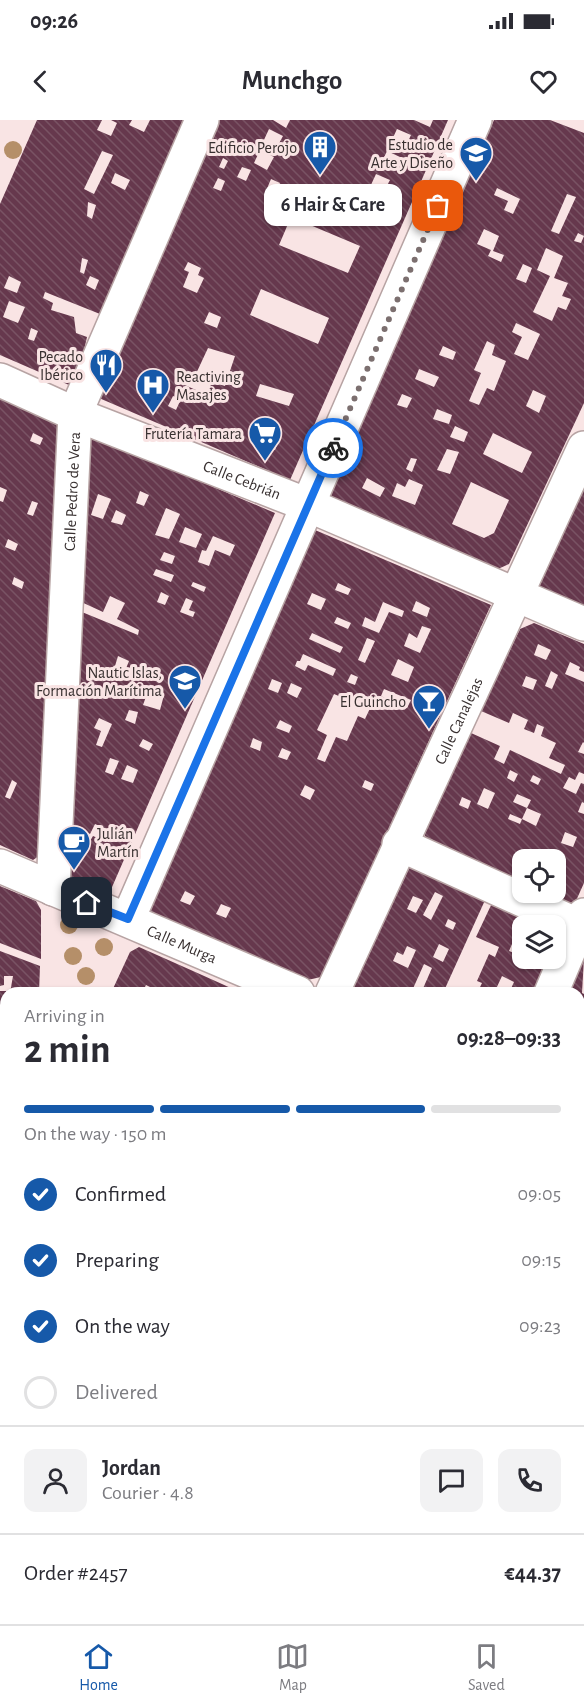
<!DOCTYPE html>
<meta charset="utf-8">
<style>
:root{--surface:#fff;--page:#f2f2f3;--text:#2b2b33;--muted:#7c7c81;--line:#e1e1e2;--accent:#1659a9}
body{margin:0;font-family:"Alegreya Sans",sans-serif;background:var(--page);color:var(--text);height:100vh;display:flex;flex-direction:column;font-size:22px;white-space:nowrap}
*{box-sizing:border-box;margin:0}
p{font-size:20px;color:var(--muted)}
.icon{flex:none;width:33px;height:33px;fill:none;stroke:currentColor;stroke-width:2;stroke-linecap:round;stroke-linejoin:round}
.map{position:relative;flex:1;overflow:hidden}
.side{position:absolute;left:0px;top:867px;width:585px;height:638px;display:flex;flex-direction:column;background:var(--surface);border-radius:18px 18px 0 0;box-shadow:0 2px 4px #0004}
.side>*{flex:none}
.fabs{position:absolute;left:512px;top:729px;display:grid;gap:12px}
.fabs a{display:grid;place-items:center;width:54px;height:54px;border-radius:12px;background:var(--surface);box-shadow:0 2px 4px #0004;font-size:30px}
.pin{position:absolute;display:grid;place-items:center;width:51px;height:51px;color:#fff;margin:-26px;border-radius:12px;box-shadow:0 3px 9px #0006}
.courier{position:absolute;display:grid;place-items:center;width:60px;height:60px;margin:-30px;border:4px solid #1a73e8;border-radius:50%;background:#fff;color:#222;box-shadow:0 2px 8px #0007}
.bubble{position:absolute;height:42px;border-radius:12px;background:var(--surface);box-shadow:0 2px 4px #0004;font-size:20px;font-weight:600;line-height:42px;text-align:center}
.summary em{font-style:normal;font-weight:600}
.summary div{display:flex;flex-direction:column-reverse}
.summary{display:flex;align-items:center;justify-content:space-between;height:102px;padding:0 24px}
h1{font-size:39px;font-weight:600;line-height:45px}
.bar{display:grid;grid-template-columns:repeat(4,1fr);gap:9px 6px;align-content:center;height:72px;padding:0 24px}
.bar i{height:8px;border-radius:4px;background:var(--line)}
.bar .current{background:var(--accent)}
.bar p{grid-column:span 4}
.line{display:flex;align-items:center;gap:15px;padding:0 24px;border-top:2px solid var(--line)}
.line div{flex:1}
.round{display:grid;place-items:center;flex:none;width:63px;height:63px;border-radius:12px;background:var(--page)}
ol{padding:0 24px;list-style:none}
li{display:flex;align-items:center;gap:18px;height:66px}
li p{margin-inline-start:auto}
li .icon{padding:6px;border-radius:50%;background:var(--accent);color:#fff;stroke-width:4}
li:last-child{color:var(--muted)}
li i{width:33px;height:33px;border:3px solid var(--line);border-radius:50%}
.status{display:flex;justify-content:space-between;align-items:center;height:42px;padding:0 30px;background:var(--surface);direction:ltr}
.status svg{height:16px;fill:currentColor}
header{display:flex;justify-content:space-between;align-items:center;height:78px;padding:0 24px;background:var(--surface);font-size:27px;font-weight:600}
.tabs{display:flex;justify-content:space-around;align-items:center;height:84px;border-top:2px solid var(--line);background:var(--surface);font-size:16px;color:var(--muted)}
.tabs a{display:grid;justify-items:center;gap:3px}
.tabs .current{color:var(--accent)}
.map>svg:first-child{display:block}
.building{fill:url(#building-back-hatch);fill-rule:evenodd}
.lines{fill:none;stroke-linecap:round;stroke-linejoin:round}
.minor-casing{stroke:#b7a3a3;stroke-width:36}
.minor{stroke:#fff;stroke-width:33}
.tree{fill:#b58f69}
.done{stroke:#7c6f6f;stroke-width:6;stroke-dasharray:0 10.8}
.route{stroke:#1a73e8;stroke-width:8}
.labels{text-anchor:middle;stroke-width:6;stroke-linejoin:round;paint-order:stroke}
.poi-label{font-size:16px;fill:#383030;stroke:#f9e4e4;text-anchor:end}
.street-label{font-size:16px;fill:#383030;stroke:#f9e4e4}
</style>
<div class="status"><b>09:26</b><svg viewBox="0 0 49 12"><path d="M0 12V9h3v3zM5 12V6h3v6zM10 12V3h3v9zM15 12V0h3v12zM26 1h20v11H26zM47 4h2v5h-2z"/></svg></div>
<header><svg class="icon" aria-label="back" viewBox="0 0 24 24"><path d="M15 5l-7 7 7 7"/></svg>Munchgo<svg class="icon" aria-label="heart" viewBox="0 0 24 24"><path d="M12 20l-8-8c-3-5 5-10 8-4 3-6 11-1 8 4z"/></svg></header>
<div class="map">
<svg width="584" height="1504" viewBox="0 0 584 1504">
<defs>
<pattern id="building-back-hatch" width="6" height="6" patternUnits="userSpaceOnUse" patternTransform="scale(1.5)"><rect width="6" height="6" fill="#66384d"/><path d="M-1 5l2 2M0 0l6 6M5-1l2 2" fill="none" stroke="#795364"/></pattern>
</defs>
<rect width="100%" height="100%" fill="#f9e4e4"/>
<path class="building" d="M37,0H102L97,10L111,16L117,3L111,0H132L129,5L144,12L150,0H189L105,196L45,172L43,178L53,183L51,190L74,197L76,213L87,217L77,261L69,265L0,235V84ZM102,31L113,35L94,74L84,69ZM115,53L130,60L125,70L111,63ZM88,82L96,85L92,99L87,96ZM82,138L88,140L84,154L80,152ZM9,156L21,162L17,173L4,168ZM90,156L99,160L95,170L86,165ZM9,181L25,187L18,203L3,197ZM31,208L38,211L34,221L28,219Z
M217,0H273L286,8L290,0H414L430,7L433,0H448L290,360L99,278ZM269,9L283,16L276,29L263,22ZM397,9L411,15L405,28L391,22ZM260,30L274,37L267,50L254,43ZM387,31L400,37L394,50L381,44ZM223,38L228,41L224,49L219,47ZM242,47L251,50L246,61L237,57ZM376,54L390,60L383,73L370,67ZM218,58L225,61L221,71L213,68ZM271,59L280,63L275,75L266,71ZM365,75L379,81L372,94L359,88ZM291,97L360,126L348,153L279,125ZM188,142L201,148L198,155L204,158L197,173L183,167L189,152L184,150ZM261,169L329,198L318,224L250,195ZM209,192L221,197L217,208L204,203ZM208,228L235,236L225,266L212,262L207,275L178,262L182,253L194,258ZM149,259L157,263L153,272L157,274L154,282L141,276ZM260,264L294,274L289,286L256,276ZM173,276L181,279L176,290L168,286ZM257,310L279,319L275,330L253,320Z
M494,0H550L584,13V116L578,113L574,121L581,123L584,116V283L509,444L498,449L330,377ZM497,68L520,79L513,94L504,90L508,81L494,75ZM567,74L576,77L559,114L551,111ZM484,109L499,116L493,131L504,135L501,142L488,136L491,130L477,124ZM546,128L563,136L554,158L568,163L562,176L571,179L566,190L558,187L552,201L533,192L550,156L537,150ZM523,144L532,148L526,163L516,159ZM516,203L540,214L528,240L514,234L522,217L512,212ZM487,221L495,225L492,235L506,241L494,271L487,268L479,285L469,281L481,253L474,250ZM443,226L456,232L453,240L439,235ZM419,249L439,257L434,267L415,259ZM533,270L546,276L539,293L526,286ZM402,274L412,278L407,288L397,285ZM437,289L452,295L449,304L433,299ZM455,306L468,312L464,322L450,317ZM493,313L532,332L522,353L483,334ZM447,329L459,332L450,354L437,350ZM411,338L417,339L412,352L406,349ZM367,358L385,368L380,377L362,368ZM409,359L423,365L415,385L392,376L397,363L405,367ZM471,362L509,380L494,413L484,418L452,404Z
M0,275L58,299L42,734L33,740L0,725V381L3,382L7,370L0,367ZM33,313L43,318L40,325L30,321ZM32,381L38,383L33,396L27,394ZM8,419L18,424L15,431L5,427ZM14,457L24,462L22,469L12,464ZM12,660L17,663L10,679L5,677Z
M84,312L275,393L109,774L66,755L77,490L138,515L139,510L117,499L125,483L110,476L103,492L77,480ZM140,371L149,375L144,386L136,383ZM98,374L111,379L103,399L91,395ZM166,388L180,394L169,419L155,415ZM116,390L126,395L122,405L111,402ZM185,407L202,414L196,428L179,422ZM213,416L235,425L230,436L215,430L209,446L198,442L202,430L206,431ZM164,432L175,436L172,444L160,440ZM156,449L174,455L171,462L153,455ZM193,462L206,467L204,472L191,466ZM161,472L169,476L165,485L157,482ZM186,478L193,481L189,490L195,492L193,497L180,492ZM118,536L129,541L125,551L115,546ZM148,571L164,575L160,590L143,585ZM129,590L138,592L135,604L125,600ZM99,598L112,604L102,627L96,625L101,611L94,608ZM143,619L153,624L149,631L139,626ZM110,638L119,641L113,655L105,652ZM127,645L138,650L133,663L121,659ZM95,704L109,710L105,721L93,716L90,721L82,718L85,711L90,714Z
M584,369V486L539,467Z
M315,410L491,485L321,857L303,861L148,791ZM338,463L351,469L348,475L335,470ZM312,473L326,479L321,490L307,484ZM416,481L430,488L427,497L412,491ZM383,482L404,491L402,497L389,492L379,513L362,506L365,497L375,502ZM337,497L351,503L348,509L334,503ZM422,506L431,509L420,533L404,526L409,513L417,518ZM312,513L343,527L340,533L309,519ZM367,518L375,521L365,543L358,540ZM303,534L336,549L333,556L308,545L305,551L295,546L297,541H300ZM398,539L414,547L408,562L391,555ZM351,554L358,557L355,565L347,562ZM272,559L282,563L278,573L268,569ZM291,563L302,568L297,578L287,573ZM384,569L411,580L407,588L381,576ZM334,574L360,585L364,577L373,582L365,599L358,596L347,621L336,617L325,642L317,639L327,615L317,610ZM280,600L292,606L289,613L276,608ZM253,618L262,622L260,631L250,627ZM282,628L291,632L287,640L278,637ZM365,660L374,664L371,671L362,667ZM305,665L315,670L310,680L300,675ZM185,771L195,776L190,785L180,781ZM221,784L231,788L226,798L216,794Z
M534,503L584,524V552L579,550L580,547L570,542L565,554L584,562V623L583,622L578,632L584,634V654L579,652L575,660L569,657L563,668L576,674L581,663L584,664V683L582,682L578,692L584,694V763L575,783L565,787L533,772H555V740H522V768L429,726L424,713L471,613L500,626L494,639L504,644L510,630L561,654L565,645L549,638L556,623L541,616L544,607L537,604L534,613L524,609L528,600L513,593L509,603L481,591L520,509ZM538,524L551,530L546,540L534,535ZM551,551L558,555L552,569L545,566ZM526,556L537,560L533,570L522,566ZM510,650L518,654L514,662L507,658ZM533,655L541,659L538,665L530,661ZM484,668L495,673L488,689L477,684ZM517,674L531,680L527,688L541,694L536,706L522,699L520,704L508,699L510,694L522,699L527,688L513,682ZM462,677L471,681L468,689L459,685ZM565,712L577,717L573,727L561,723Z
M411,744L486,778L443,873H421L432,848L424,844L411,873H351ZM435,772L443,776L431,800L423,795ZM413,776L423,780L416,793L407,789ZM448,799L456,803L453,810L445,806ZM439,824L449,829L443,842L433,837ZM407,826L416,830L408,848L393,841L397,832L403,835Z
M0,766L36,781L41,790V839L0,823Z
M493,781L546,806H522V829L512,824L509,831L522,836V838H550L535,873H509L514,862L502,856L496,869L504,873H477L482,863L477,861L489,834L495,837L499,827L476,817Z
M139,827L193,851L242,873H153L154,869L146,865L142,873H111L130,832Z
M0,831L40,846L39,873H10L13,856H4V865L0,866Z
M584,838L582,873L584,874V926L579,925V873H568Z
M0,871H6V885H0Z
M0,905L6,906V923H0Z
M0,928L6,929V974L0,973Z
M579,937L584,939V985L579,983Z
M0,989H6V1003L0,1002Z
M579,1023L584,1025V1053L579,1065Z
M0,1050L6,1053V1078L4,1077L2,1083H0Z
M6,1092V1107H0V1093Z
M584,1096V1231L579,1243V1105Z
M0,1132H5L4,1141H6V1157L2,1158V1189H6V1285L2,1283L5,1276L0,1275Z
M0,1294L6,1296V1321L0,1319Z
M584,1321V1422L580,1430L584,1432V1503L575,1500L574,1504H534L527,1499L524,1504H503L506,1498H546L550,1500L551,1498H579V1333Z
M0,1357L6,1360V1464L0,1478Z
M0,1495L6,1498L20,1504H0Z
M61,1498H185L199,1504H59Z
M218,1498H256L253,1504H215Z
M289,1498H331L344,1504H286Z"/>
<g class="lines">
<g class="minor-casing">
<g id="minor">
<path id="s1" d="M0,260L75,294L308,385L584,504"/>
<path d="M399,724L584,808"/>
<path id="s2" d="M0,746L298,873"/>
<path id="s3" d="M53,769L75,294L202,0"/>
<path d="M128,799L475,0"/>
<path id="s4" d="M332,873L584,328"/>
<path d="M551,873L584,795"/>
<path d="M579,998L584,1000"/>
<path d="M0,1016L6,1015"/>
<path d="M579,1289L584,1278"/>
<path d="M0,1339L6,1342"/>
<path d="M373,1498L386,1504"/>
<path d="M43,1504L45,1498"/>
<path d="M270,1504L273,1498"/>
<path d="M482,1504L485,1498"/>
</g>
</g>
<use href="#minor" class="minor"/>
</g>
<g class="tree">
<circle cx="13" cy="30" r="9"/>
<circle cx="69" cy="805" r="9"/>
<circle cx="104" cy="827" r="9"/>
<circle cx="73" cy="836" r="9"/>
<circle cx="86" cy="856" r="9"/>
</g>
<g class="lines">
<path class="done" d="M333,328L438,86"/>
<path class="route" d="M87,783L128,799L333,328"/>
</g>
<defs>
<g id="building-pin" transform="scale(1.725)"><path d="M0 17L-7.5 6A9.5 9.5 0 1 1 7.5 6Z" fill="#1659a9" stroke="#f9e4e4"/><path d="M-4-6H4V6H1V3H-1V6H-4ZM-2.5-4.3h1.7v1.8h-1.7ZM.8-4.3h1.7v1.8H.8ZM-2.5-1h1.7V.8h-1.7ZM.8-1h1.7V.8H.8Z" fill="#fff"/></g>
<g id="school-pin" transform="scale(1.725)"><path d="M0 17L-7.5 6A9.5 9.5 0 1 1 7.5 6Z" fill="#1659a9" stroke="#f9e4e4"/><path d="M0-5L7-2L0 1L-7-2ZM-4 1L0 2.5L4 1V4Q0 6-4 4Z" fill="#fff"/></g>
<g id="restaurant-pin" transform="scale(1.725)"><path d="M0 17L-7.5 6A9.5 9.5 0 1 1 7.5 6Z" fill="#1659a9" stroke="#f9e4e4"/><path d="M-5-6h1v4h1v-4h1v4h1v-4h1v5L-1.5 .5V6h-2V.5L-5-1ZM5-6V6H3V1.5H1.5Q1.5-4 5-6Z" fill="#fff"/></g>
<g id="hospital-pin" transform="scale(1.725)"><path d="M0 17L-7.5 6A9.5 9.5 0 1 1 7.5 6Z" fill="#1659a9" stroke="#f9e4e4"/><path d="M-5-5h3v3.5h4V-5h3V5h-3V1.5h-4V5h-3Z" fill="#fff"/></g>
<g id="supermarket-pin" transform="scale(1.725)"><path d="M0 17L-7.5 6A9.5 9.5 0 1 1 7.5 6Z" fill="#1659a9" stroke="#f9e4e4"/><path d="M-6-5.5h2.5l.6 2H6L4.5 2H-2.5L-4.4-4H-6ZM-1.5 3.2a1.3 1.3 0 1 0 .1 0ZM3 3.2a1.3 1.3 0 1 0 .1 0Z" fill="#fff"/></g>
<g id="bar-pin" transform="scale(1.725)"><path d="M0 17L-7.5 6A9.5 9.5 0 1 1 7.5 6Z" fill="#1659a9" stroke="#f9e4e4"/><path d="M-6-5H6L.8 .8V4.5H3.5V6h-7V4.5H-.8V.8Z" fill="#fff"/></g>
<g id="cafe-pin" transform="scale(1.725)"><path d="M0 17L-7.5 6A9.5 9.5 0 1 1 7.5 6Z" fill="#1659a9" stroke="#f9e4e4"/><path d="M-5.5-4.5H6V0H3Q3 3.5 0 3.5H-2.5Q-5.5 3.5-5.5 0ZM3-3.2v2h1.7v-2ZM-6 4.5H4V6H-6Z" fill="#fff"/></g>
</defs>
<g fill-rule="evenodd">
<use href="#building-pin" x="320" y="27"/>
<use href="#school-pin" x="476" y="33"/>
<use href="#restaurant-pin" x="106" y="245"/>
<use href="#hospital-pin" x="153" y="265"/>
<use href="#supermarket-pin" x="265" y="313"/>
<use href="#school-pin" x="185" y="561"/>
<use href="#bar-pin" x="429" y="581"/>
<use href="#cafe-pin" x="74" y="722"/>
</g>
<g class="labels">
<g class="poi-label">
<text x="453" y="30">Estudio de<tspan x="453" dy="18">Arte y Diseño</tspan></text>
<text x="297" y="33">Edificio Perojo</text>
<text x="83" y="242">Pecado<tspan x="83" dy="18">Ibérico</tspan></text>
<text x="176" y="262" text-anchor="start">Reactiving<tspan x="176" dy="18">Masajes</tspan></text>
<text x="242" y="319">Frutería Tamara</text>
<text x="162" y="558">Nautic Islas,<tspan x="162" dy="18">Formación Marítima</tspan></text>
<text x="406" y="587">El Guincho</text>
<text x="97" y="719" text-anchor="start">Julián<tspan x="97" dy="18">Martín</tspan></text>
</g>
<g class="street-label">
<text dy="6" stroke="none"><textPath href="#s1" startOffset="262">Calle Cebrián</textPath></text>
<text dy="6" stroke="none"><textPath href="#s3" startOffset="398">Calle Pedro de Vera</textPath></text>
<text dy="6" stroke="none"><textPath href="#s4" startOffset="300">Calle Canalejas</textPath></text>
<text dy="6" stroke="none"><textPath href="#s2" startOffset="198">Calle Murga</textPath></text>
</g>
</g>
</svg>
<div class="fabs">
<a><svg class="icon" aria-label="locate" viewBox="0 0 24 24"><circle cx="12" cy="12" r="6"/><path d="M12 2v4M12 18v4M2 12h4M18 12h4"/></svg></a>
<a><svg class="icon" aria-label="layers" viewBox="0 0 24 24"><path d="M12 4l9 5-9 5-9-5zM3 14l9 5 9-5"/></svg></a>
</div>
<div class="pin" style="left:438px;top:86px;background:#ea580c"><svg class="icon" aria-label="bag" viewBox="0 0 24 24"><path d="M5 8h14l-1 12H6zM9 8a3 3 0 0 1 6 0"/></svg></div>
<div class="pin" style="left:87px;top:783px;background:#1f2937"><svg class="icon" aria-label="home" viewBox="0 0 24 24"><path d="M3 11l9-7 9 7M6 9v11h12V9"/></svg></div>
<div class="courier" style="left:333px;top:328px"><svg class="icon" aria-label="bike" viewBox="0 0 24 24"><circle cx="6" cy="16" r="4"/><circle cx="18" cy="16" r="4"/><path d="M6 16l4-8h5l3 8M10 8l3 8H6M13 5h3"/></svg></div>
<div class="bubble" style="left:264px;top:64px;width:138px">6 Hair &amp; Care</div>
<section class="side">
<div class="summary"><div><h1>2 min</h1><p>Arriving in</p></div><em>09:28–09:33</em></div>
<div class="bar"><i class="current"></i><i class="current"></i><i class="current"></i><i></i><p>On the way · 150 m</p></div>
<ol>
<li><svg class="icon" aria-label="check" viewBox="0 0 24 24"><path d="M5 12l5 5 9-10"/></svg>Confirmed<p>09:05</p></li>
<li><svg class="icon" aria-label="check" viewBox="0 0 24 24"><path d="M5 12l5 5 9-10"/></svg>Preparing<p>09:15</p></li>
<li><svg class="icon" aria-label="check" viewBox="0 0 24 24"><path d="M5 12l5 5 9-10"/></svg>On the way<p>09:23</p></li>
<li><i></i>Delivered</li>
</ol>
<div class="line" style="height:108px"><a class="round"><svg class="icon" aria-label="person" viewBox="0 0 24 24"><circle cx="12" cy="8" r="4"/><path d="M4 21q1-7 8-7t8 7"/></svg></a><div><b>Jordan</b><p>Courier · 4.8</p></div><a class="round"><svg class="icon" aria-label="chat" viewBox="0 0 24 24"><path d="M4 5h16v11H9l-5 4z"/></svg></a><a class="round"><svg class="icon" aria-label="phone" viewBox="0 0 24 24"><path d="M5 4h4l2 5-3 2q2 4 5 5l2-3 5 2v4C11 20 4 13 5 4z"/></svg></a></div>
<div class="line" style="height:78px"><div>Order #2457</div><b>€44.37</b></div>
</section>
</div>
<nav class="tabs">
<a class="current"><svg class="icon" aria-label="home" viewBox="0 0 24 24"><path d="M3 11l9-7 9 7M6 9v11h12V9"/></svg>Home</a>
<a><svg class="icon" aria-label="map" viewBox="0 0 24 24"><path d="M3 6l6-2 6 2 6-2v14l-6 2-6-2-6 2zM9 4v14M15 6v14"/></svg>Map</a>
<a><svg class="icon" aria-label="saved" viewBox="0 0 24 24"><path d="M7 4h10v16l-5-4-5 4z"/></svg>Saved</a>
</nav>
